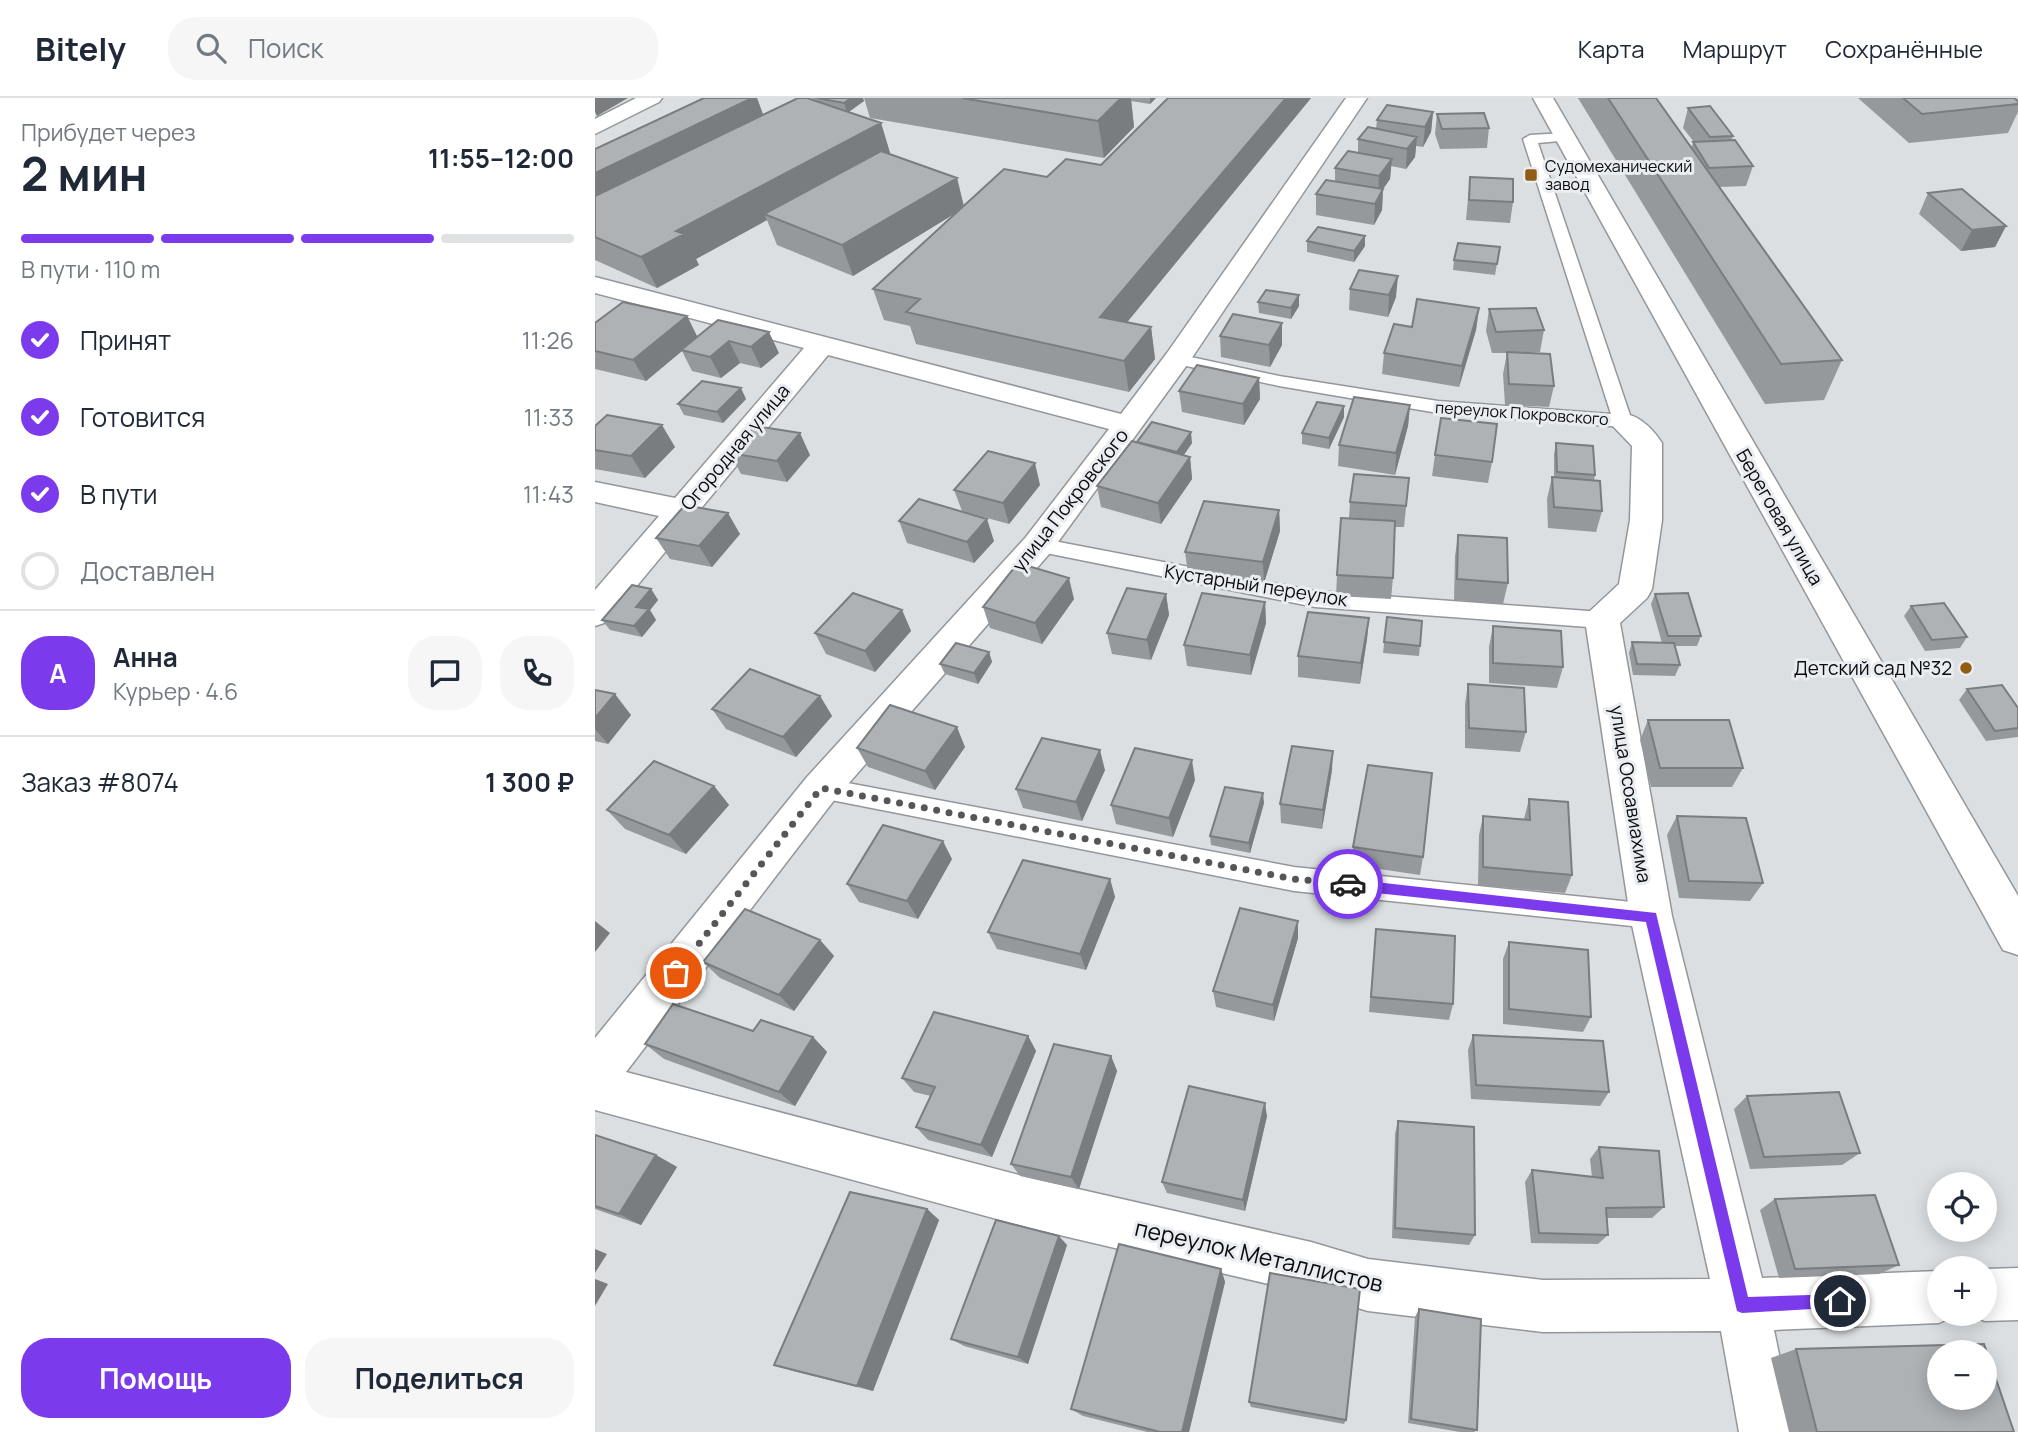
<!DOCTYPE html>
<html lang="ru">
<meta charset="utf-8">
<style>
:root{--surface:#fff;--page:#f6f6f7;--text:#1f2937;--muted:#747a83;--line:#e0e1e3;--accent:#7c3aed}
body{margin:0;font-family:Manrope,sans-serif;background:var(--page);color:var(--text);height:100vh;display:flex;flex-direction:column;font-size:26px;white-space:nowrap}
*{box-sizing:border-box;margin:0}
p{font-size:23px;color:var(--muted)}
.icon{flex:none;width:38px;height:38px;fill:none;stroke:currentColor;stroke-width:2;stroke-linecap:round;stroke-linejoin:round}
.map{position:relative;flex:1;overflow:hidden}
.panel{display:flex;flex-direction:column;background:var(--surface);width:595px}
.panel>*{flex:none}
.tools{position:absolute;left:1332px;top:1074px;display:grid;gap:14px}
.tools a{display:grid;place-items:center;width:70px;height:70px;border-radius:50%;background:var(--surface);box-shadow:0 4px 18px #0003;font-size:35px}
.pin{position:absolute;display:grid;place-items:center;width:60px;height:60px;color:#fff;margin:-30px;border:4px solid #fff;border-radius:50%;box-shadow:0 2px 7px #0007}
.courier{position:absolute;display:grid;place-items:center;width:70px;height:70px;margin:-35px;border:5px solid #7c3aed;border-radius:50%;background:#fff;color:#222;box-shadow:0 2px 9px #0007}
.overview em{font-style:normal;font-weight:700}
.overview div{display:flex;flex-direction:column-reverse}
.overview{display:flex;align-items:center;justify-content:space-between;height:119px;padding:0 21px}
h1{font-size:46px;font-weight:700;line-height:52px}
.bar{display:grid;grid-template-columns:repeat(4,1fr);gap:10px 7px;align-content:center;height:84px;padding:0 21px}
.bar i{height:9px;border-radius:5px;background:var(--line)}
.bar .selected{background:var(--accent)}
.bar p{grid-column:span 4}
.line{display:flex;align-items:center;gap:18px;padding:0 21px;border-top:2px solid var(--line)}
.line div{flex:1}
.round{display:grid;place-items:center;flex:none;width:74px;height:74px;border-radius:28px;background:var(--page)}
ol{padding:0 21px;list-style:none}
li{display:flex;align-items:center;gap:21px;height:77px}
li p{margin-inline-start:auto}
li .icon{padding:7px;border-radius:50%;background:var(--accent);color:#fff;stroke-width:4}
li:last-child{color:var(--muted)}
li i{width:38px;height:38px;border:4px solid var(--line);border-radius:50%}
.button{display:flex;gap:14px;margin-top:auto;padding:14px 21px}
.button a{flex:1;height:80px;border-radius:28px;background:var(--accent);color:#fff;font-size:28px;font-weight:700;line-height:80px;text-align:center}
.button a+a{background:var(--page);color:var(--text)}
header{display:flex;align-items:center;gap:42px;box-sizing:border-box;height:98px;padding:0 35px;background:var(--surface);border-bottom:2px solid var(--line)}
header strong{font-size:33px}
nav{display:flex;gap:38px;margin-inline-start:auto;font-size:24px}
.search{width:490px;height:63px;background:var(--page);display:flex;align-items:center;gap:18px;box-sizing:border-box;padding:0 24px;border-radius:28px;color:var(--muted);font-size:26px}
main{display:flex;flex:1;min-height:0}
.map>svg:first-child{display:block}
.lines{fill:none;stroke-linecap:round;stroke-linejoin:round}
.service-casing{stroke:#94979a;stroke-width:3}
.minor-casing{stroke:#94979a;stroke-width:3}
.tertiary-casing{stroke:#94979a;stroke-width:3}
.secondary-casing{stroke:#94979a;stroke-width:3}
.service{fill:#fff;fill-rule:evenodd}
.minor{fill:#fff;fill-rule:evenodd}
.tertiary{fill:#fff;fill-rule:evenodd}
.secondary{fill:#fff;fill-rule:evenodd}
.wall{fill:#96999c}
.shaded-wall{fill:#7a7d7f}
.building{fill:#aeb2b5;stroke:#7a7d7f;stroke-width:2;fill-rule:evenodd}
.route{fill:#7c3aed}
.done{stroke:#545658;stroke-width:7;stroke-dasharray:0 12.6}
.poi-dot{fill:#935c15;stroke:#e9ecf0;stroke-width:2.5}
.labels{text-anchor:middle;stroke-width:6;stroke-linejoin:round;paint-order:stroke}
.far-poi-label{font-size:16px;fill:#0b0c0d;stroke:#e9ecf0;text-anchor:start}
.far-street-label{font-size:16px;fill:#0b0c0d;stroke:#e9ecf0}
.street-label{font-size:19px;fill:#0b0c0d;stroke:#e9ecf0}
.poi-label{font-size:19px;fill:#0b0c0d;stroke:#e9ecf0;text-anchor:end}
.near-street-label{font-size:23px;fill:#0b0c0d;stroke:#e9ecf0}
</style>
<header>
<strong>Bitely</strong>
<div class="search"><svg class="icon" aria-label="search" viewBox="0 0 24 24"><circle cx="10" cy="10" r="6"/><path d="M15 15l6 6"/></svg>Поиск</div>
<nav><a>Карта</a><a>Маршрут</a><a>Сохранённые</a></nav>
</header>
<main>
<section class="panel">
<div class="overview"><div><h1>2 мин</h1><p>Прибудет через</p></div><em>11:55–12:00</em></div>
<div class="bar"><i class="selected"></i><i class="selected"></i><i class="selected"></i><i></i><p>В пути · 110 m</p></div>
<ol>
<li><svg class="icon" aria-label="check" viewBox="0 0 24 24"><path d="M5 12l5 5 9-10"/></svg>Принят<p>11:26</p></li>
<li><svg class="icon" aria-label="check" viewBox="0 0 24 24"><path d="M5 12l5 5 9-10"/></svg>Готовится<p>11:33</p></li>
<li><svg class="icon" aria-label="check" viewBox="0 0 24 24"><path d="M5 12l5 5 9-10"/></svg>В пути<p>11:43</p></li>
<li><i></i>Доставлен</li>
</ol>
<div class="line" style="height:126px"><b class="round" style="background:var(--accent);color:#fff">А</b><div><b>Анна</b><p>Курьер · 4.6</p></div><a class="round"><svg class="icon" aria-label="chat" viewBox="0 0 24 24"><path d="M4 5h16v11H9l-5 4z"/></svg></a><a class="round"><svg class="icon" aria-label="phone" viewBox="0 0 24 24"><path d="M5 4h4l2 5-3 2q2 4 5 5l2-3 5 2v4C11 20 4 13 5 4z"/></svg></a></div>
<div class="line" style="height:91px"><div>Заказ #8074</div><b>1 300 ₽</b></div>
<div class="button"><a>Помощь</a><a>Поделиться</a></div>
</section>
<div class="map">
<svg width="1423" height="1334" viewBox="0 0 1423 1334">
<rect width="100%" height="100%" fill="#dbdfe2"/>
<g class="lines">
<g class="service-casing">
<path id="service" d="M970,35L975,36V42L943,45L1037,323L1035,327L1028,329L843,315L684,288L582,266L573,261L582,256L684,278L843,303L1016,316L928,41L935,37Z
M443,440L720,493L1007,514L1015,516L1018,522L1015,528L1007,530L720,509L436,452L433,447L436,442Z
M226,680L699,769L1056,806L1066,809L1070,818L1066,827L1056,830L699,793L226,700L217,697L214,690L217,683Z"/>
</g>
<g class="minor-casing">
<path id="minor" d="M751,0H772L592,267L455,455L240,701L31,974L439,1081L716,1144L773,1161L948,1182L1115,1181L1035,818L990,522L995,513L1024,486L1035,422L1037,348L1013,323L1018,317C1038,311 1056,328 1067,345V422L1057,491L1052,500L1025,525L1077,818L1167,1180L1344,1173V1216H1363L1344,1225L1179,1232L1200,1334H1144L1126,1233L948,1234L773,1213L716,1196L439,1131L0,1012V940L212,679L431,439L514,331L233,257L12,524L0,528V492L64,418L0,404V384L80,400L209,250L0,195V179L526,316L572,255Z
M1423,1170V1222L1390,1223L1373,1216H1390V1171Z"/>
</g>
<g class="tertiary-casing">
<path id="tertiary" d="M41,0H67L64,4L0,36V21Z"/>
</g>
<g class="secondary-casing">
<path id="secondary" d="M938,0H958L1423,798V857L1408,852Z"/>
</g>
<use href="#service" class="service"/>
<use href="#minor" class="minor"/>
<use href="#tertiary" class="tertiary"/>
<use href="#secondary" class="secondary"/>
</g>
<path class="wall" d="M109,0H162L168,17L218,2L217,0H268L269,3L254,14L286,25L295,55L293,56L362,80L369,108L452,79L506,67L573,0H716L532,224L556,229L560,261L534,294L321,246L315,228L289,222L278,191L362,114L258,178L182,147L172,122L101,161L104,167L62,190L0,162V51Z
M269,0H561L555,6L536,3L539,29L509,60L275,20Z
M983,0H1061L1096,49L1099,44L1088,30L1093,10L1138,38L1136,43L1158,68L1151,88L1125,89L1247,262L1229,302L1170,306Z
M1263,0H1419L1423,3V14L1413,35L1314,45Z
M838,14L836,34L828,49L821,48L820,59L811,71L796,68L795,81L788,91L787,112L779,127L721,117V96L740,83V70L763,55V41L781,31L782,22Z
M842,16L894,30L892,50L845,51L840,36Z
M875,79L918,104L915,125L871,122Z
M1333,95L1411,128L1400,149L1366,153L1324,116Z
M770,138V148L759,164L712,154V143Z
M905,149L900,177L858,172L859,162Z
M764,172L801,199L793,219L754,212L755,191Z
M704,197V208L696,221L664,215L663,204Z
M884,210L881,232L864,289L787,276L789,255Z
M894,211L949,232L945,254L920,255L959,288L954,309L910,307L908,276L912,255H897L891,233Z
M92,218L102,239L123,222L184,255L166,270L145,265L126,280L97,273L87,253L51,283L0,271V225Z
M625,238L687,247L675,269L626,259Z
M664,280L665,301L649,327L587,314L584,293Z
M151,301L128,325L89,317L83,306Z
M815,307L813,328L800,377L743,368L744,347Z
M749,308V319L734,351L707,346V335Z
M0,328L80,349L50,380L0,371Z
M542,345H597L589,357L595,359L597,381L566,426L506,409L502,388Z
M961,345L1000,377L999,382L1007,413L1001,434L953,430L952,401L957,379H959V356Z
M135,355L215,357L192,384L146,376Z
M840,357L897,364L893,385L837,378Z
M814,380L809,429H800L798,480L796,501L741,498L742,477L754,420L755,404Z
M445,387L414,426L367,413L359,392Z
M684,412L685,433L669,485L593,475L590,454Z
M304,423L399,443L379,465L312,445Z
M145,436L117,469L75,461L61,440Z
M863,437L913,485L908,506L859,502L860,458Z
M56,491L63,502L55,512L61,522L47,539L15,532L7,522Z
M571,496L574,517L556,562L517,556L512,535Z
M1060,496L1106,538L1102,548H1080L1085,567L1080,578L1038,577L1034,555L1037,544L1067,545L1056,506Z
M479,501L447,546L395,530L388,509Z
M670,504L671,525L656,577L592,568L589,547Z
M1316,508L1372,539L1365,550L1330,553L1309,518Z
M307,512L316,533L280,574L231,556L220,535Z
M792,519L827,523L824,558L788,555Z
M774,520L772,541L765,586L703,579V558Z
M898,528L968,569L962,590L894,585V549Z
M394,554L397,564L383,586L350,576L345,566Z
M873,586L931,634L925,654L870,650V606Z
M1372,591L1423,610V639L1391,643L1364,602Z
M0,592L36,617L13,646L0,643Z
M225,598L237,618L201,659L131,631L117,611Z
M1053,622L1148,670L1137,689H1056L1045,642Z
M370,649L340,692L273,669L262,650Z
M510,672L487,723L428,710L421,691Z
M737,672L727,731L686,725L685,706Z
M600,682L578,739L521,726L516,707Z
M119,688L134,707L91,756L30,731L12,712Z
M934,701L977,777L970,795L883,787L884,737L888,718L929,721Z
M669,705L655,755L616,747L615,738Z
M1082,718L1168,785L1155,803L1084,800L1072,737Z
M758,749L828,759L825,777L757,767Z
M357,761L323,821L264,804L252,786Z
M515,781L520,799L491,872L402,851L393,834Z
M703,823V840L679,923L621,909L618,893Z
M781,831L858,906L854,922L774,914Z
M225,842L239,858L199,913L125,880L108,864Z
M914,844L996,919L988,934L908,926V861Z
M158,933L218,939L232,954L200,1008L69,961L50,946Z
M878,937L1014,994L1005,1008L876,1001L873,952Z
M433,938L441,953L397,1059L333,1042L321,1029L336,998L319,994L307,980Z
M516,958L522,973L484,1091L425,1078L416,1066Z
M1152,998L1265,1055L1247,1067L1155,1071L1139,1011Z
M672,1018L650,1113L572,1095L567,1084Z
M803,1023L880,1137L874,1147L797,1140L800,1036Z
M0,1037L61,1057L82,1069L46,1127L0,1111Z
M1004,1049L1069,1109L1057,1120H1012L1013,1137L1003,1146L936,1145L930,1084L937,1072L997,1079L995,1061Z
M1180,1101L1304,1167L1284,1176L1184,1180L1165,1112Z
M332,1111L344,1122L278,1293L198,1273L179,1267Z
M472,1147L433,1266L369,1248L356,1241Z
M626,1171L630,1184L594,1334H552L488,1318L476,1311Z
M824,1211L882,1332L879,1334H865L813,1325L820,1219Z
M1201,1251L1419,1334H1194L1176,1260Z
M654,1304L751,1322L749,1326L656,1309Z"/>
<path class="shaded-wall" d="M0,0H33L2,18L0,14Z
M157,0H162L172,27L0,113V75Z
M256,0H268L269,3L252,15L249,5Z
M526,0H536L539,29L509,60L503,23Z
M555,0H561L555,6Z
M691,0H716L511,250L505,219Z
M838,14L836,34L828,49L830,29Z
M286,25L295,55L177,119L169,116L172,122L101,161L104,167L62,190L46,159L81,133Z
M822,39L820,59L811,71L812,51Z
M797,61L795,81L783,98L784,78Z
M362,80L369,110L258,178L247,147Z
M788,91L787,112L779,127L780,106Z
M1411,128L1400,149L1366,153L1377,132Z
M770,138V148L759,164V153Z
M803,178L801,199L793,219L794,197Z
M704,197V208L696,221V210Z
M884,210L881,232L864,289L867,268Z
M92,218L103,240L86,252L87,253L51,283L38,262Z
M687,225V247L675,269L674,247Z
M556,229L560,261L534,294L529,263Z
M174,234L184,255L166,270L156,249Z
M134,243L145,265L126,280L115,259Z
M664,280L665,301L649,327L648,306Z
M146,290L151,301L128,325L122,314Z
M815,307L813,328L800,377L801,355Z
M749,308V319L734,351V340Z
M67,327L80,349L50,380L36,358Z
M596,334L597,345L583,365L582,354Z
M205,335L215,357L192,384L182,363Z
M595,359L597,381L566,426L563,405Z
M440,365L445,387L414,426L408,405Z
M684,412L685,433L669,485L668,464Z
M133,415L145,436L117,469L104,448Z
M392,421L399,443L379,465L372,444Z
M474,480L479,501L447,546L440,525Z
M56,491L63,502L55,512L61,522L47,539L39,528L41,509Z
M571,496L574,517L556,562L552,542Z
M670,504L671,525L656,577L655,557Z
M307,512L316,533L280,574L270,553Z
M774,520L772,541L765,586L766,565Z
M394,554L397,564L383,586L379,575Z
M20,596L36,617L13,646L0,631V620Z
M225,598L237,618L201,659L188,639Z
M362,629L370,649L340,692L330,673Z
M505,652L510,672L487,723L481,704Z
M738,653L737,672L727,731L728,712Z
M597,662L600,682L578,739L574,720Z
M119,688L134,707L91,756L74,737Z
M668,695L669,705L655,755L654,745Z
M348,743L357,761L323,821L312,803Z
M515,781L520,799L491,872L485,856Z
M0,823L15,835L0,854Z
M703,823V840L679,923L678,907Z
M225,842L239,858L199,913L184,897Z
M433,938L441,953L397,1059L386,1047Z
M218,939L232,954L200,1008L184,994Z
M516,958L522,973L484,1091L476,1079Z
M670,1005L672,1018L650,1113L648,1102Z
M61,1057L82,1069L46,1127L24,1116Z
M332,1111L344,1122L278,1293L262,1288Z
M464,1138L472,1147L433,1266L423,1259Z
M0,1151L12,1156L0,1175Z
M626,1171L630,1184L594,1334H587Z
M0,1181L13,1186L0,1208Z"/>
<path class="building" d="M109,0H157L0,75V51Z
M203,0H212L286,25L81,133L89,136L46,159L0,139V98Z
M222,0H256L249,5Z
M367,0H526L503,23Z
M573,0H691L505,219L556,229L529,263L311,214L325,201L278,191L409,71L452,79L471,61L506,67Z
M1013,0H1061L1247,262L1186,266Z
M1308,0H1419L1423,3V6L1327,16Z
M792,7L838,14L830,29L782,22Z
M1115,8L1138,38L1115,39L1093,10Z
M889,15L894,30L847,31L842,16Z
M773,29L822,39L812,51L763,41Z
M1140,42L1158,68L1114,70L1098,44Z
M286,53L362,80L247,147L169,116Z
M753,53L797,61L784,78L740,70Z
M875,79L918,81V104L874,102Z
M731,82L788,91L780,106L721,96Z
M1367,91L1411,128L1377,132L1333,95Z
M723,129L770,138L759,153L712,143Z
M863,145L905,149L902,166L859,162Z
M764,172L803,178L794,197L755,191Z
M671,192L704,197L696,210L663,204Z
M822,201L884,210L867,268L789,255L799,226L817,229Z
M28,204L92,218L38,262L0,253V225Z
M941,210L949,232L901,234L894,211Z
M638,216L687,225L674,247L625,238Z
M123,222L174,234L156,249L134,243L115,259L86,252Z
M912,254L955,256L959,288L914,286Z
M602,267L664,280L648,306L584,293Z
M107,283L146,290L122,314L83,306Z
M759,299L815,307L801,355L744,347Z
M722,304L749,308L734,340L707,335Z
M12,317L67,327L36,358L0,352V328Z
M846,320L902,326L897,364L840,357Z
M557,324L596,334L582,354L542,344Z
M160,328L205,335L182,363L135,355Z
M537,343L595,359L563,405L502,388Z
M961,345L998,348L1000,377L962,374Z
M393,353L440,365L408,405L359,392Z
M759,376L814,380L811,408L755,404Z
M957,379L1005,383L1007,413L959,409Z
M324,401L392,421L372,444L304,423Z
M609,403L684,412L668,464L590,454Z
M90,407L133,415L104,448L61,440Z
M746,420L800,423L798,480L742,477Z
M863,437L912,440L913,485L862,481Z
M423,465L474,480L440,525L388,509Z
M37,487L56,491L41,509L54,511L39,528L7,522Z
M532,490L571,496L552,542L512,535Z
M258,495L307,512L270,553L220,535Z
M607,495L670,504L655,557L589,547Z
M1093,495L1106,538H1073L1060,496Z
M1349,505L1372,539L1337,542L1316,508Z
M713,514L774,520L766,565L703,558Z
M792,519L827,523L825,548L789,544Z
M898,528L966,533L968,569L898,565Z
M1037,544L1079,545L1085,567L1042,566Z
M361,545L394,554L379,575L345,566Z
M155,571L225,598L188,639L117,611Z
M873,586L929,590L931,634L874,630Z
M1407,587L1423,610V630L1400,633L1372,591Z
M0,592L20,596L0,620Z
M295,607L362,629L330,673L262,650Z
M1053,622H1134L1148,670H1065Z
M447,640L505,652L481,704L421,691Z
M697,648L738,653L728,712L685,706Z
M540,650L597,662L574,720L516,707Z
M59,663L119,688L74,737L12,712Z
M773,667L837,675L828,759L758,749Z
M630,689L668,695L654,745L615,738Z
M934,701L973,704L977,777L888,769V718L935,722Z
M1082,718L1151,720L1168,785L1094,783Z
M288,727L348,743L312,803L252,786Z
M428,762L515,781L485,856L393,834Z
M645,810L703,823L678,907L618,893Z
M150,811L225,842L184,897L108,864Z
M781,831L860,838L858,906L776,899Z
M914,844L993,852L996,919L914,911Z
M78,906L158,933L166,922L218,939L184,994L50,946Z
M339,914L433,938L386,1047L321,1029L340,989L307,980Z
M878,937L1008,943L1014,994L881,987Z
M459,946L516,958L476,1079L416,1066Z
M594,988L670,1005L648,1102L567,1084Z
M1244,994L1265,1055L1169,1059L1152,998Z
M803,1023L879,1029L880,1137L800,1130Z
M0,1037L61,1057L24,1116L0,1108Z
M1004,1049L1064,1053L1069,1109L1011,1110L1013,1137L944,1135L937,1072L1008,1080Z
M255,1094L332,1111L262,1288L179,1267Z
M1280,1097L1304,1167L1200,1171L1180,1101Z
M401,1122L464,1138L423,1259L356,1241Z
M524,1146L626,1171L587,1334H565L476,1311Z
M675,1175L765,1191L751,1322L654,1304Z
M824,1211L886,1221L882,1332L816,1321Z
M1389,1246L1419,1334H1222L1201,1251ZM1344,1255H1390V1300H1344Z"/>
<path class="route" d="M753,781L1061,815L1153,1199L1245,1196L1251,1198L1253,1203L1251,1209L1147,1215L1142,1213L1051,824L753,792L747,786Z"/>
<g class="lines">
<path class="done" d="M81,875L226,690L699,781L753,786"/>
</g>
<g class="poi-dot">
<rect x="929" y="70" width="14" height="14" rx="3.5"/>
<circle cx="1371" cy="570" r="7"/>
</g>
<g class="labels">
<g class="far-poi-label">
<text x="950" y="74">Судомеханический<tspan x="950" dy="18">завод</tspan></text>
</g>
<g class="far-street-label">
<text transform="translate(927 315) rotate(4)" y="6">переулок Покровского</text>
</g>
<g class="street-label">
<text transform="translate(140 349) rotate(-50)" y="7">Огородная улица</text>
<text transform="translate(475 402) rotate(-52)" y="7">улица Покровского</text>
<text transform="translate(1185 419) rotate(60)" y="7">Береговая улица</text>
<text transform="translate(661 487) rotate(9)" y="7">Кустарный переулок</text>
<text transform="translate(1036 696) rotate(81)" y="7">улица Осоавиахима</text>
</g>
<g class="poi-label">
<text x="1357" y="577">Детский сад №32</text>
</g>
<g class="near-street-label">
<text transform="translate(664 1158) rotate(13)" y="8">переулок Металлистов</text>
</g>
</g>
</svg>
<div class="tools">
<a><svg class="icon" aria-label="locate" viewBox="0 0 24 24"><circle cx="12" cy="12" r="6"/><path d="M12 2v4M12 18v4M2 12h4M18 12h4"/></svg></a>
<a>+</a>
<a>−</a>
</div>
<div class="pin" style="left:81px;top:875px;background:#ea580c"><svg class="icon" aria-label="bag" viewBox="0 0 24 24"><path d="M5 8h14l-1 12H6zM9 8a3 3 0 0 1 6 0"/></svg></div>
<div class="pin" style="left:1245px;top:1203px;background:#1f2937"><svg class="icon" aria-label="home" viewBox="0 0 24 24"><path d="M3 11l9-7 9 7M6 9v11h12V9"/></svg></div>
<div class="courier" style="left:753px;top:786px"><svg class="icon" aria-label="car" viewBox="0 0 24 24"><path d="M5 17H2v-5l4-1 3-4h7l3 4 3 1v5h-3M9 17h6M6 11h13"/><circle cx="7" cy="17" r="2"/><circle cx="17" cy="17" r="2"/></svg></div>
</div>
</main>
